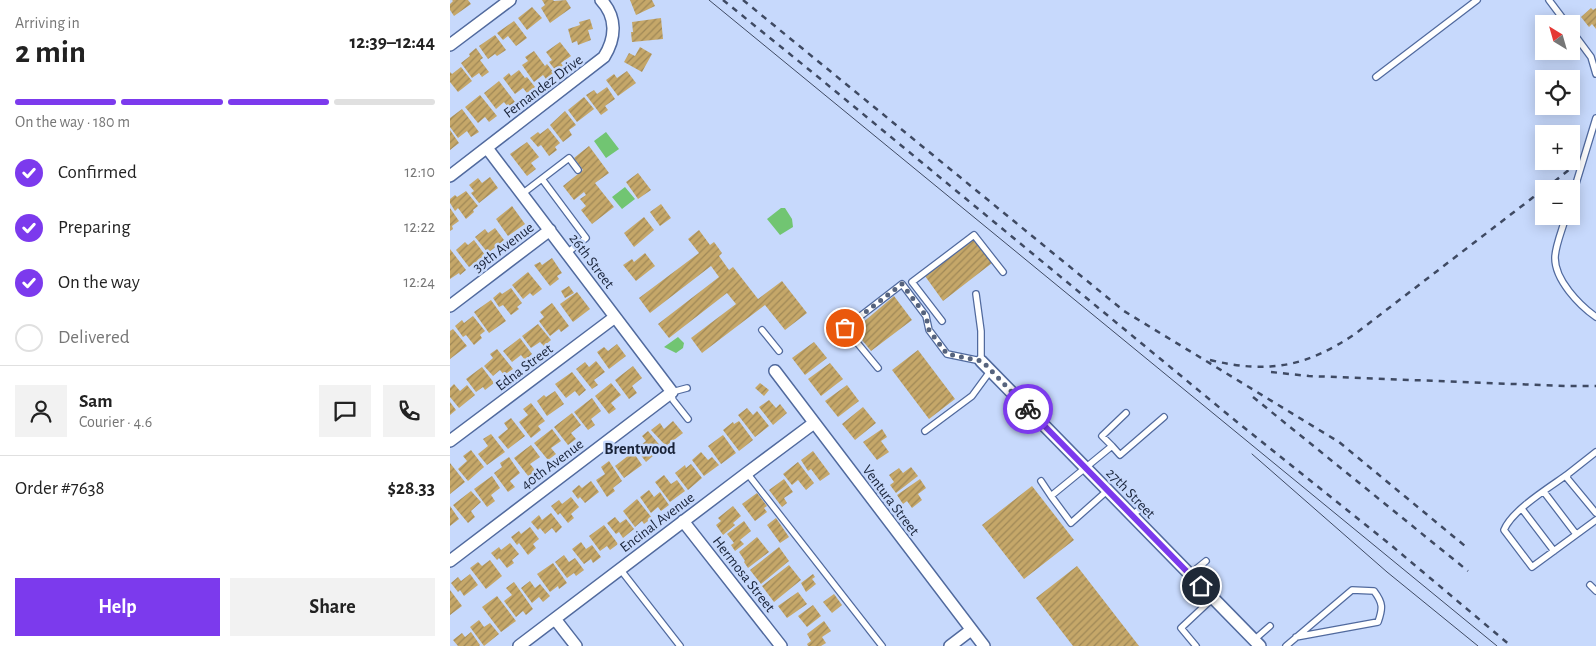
<!DOCTYPE html>
<meta charset="utf-8">
<style>
:root{--surface:#fff;--page:#f2f2f2;--text:#222;--muted:#767676;--line:#e0e0e0;--accent:#7c3aed}
body{margin:0;font-family:"Alegreya Sans",sans-serif;background:var(--page);color:var(--text);height:100vh;display:flex;flex-direction:column;font-size:19px;white-space:nowrap}
*{box-sizing:border-box;margin:0}
p{font-size:16px;color:var(--muted)}
.icon{flex:none;width:28px;height:28px;fill:none;stroke:currentColor;stroke-width:2;stroke-linecap:round;stroke-linejoin:round}
.map{position:relative;flex:1;overflow:hidden}
.sheet{display:flex;flex-direction:column;background:var(--surface);width:450px}
.sheet>*{flex:none}
.needle{width:32px;rotate:323deg}
.controls{position:absolute;left:1085px;top:15px;display:grid;gap:10px}
.controls a{display:grid;place-items:center;width:45px;height:45px;border-radius:0px;background:var(--surface);box-shadow:0 2px 12px #0003;font-size:25px}
.pin{position:absolute;display:grid;place-items:center;width:42px;height:42px;color:#fff;margin:-21px;border:2px solid #fff;border-radius:50%;box-shadow:0 1px 5px #0007}
.courier{position:absolute;display:grid;place-items:center;width:50px;height:50px;margin:-25px;border:4px solid #7c3aed;border-radius:50%;background:#fff;color:#222;box-shadow:0 1px 6px #0007}
.summary em{font-style:normal;font-weight:600}
.summary div{display:flex;flex-direction:column-reverse}
.summary{display:flex;align-items:center;justify-content:space-between;height:85px;padding:0 15px}
h1{font-size:32px;font-weight:600;line-height:38px}
.bar{display:grid;grid-template-columns:repeat(4,1fr);gap:8px 5px;align-content:center;height:60px;padding:0 15px}
.bar i{height:6px;border-radius:4px;background:var(--line)}
.bar .selected{background:var(--accent)}
.bar p{grid-column:span 4}
.line{display:flex;align-items:center;gap:12px;padding:0 15px;border-top:1px solid var(--line)}
.line div{flex:1}
.round{display:grid;place-items:center;flex:none;width:52px;height:52px;border-radius:0px;background:var(--page)}
ol{padding:0 15px;list-style:none}
li{display:flex;align-items:center;gap:15px;height:55px}
li p{margin-inline-start:auto}
li .icon{padding:5px;border-radius:50%;background:var(--accent);color:#fff;stroke-width:4}
li:last-child{color:var(--muted)}
li i{width:28px;height:28px;border:2px solid var(--line);border-radius:50%}
.primary-button{display:flex;gap:10px;margin-top:auto;padding:10px 15px}
.primary-button a{flex:1;height:58px;border-radius:0px;background:var(--accent);color:#fff;font-size:20px;font-weight:600;line-height:58px;text-align:center}
.primary-button a+a{background:var(--page);color:var(--text)}
main{display:flex;flex:1;min-height:0}
.map>svg:first-child{display:block}
.park{fill:#71c572}
.building{fill:url(#building-hatch)}
.lines{fill:none;stroke-linecap:round;stroke-linejoin:round}
.service-casing{stroke:#516a9e;stroke-width:8}
.minor-casing{stroke:#516a9e;stroke-width:14}
.service{stroke:#fff;stroke-width:5.5}
.minor{stroke:#fff;stroke-width:11}
.tram{stroke:#3f4a63;stroke-width:1}
.rail{stroke:#3f4a63;stroke-width:2.5;stroke-dasharray:6 6;stroke-linecap:butt}
.done{stroke:#56637d;stroke-width:5;stroke-dasharray:0 9}
.route{stroke:#7c3aed;stroke-width:6}
.labels{text-anchor:middle;stroke-width:5;stroke-linejoin:round;paint-order:stroke}
.street-label{font-size:15px;fill:#192339;stroke:#c7d9fc}
.neighbourhood-label{font-size:16px;font-weight:bold;fill:#192339;stroke:#c7d9fc}
</style>
<main>
<section class="sheet">
<div class="summary"><div><h1>2 min</h1><p>Arriving in</p></div><em>12:39–12:44</em></div>
<div class="bar"><i class="selected"></i><i class="selected"></i><i class="selected"></i><i></i><p>On the way · 180 m</p></div>
<ol>
<li><svg class="icon" aria-label="check" viewBox="0 0 24 24"><path d="M5 12l5 5 9-10"/></svg>Confirmed<p>12:10</p></li>
<li><svg class="icon" aria-label="check" viewBox="0 0 24 24"><path d="M5 12l5 5 9-10"/></svg>Preparing<p>12:22</p></li>
<li><svg class="icon" aria-label="check" viewBox="0 0 24 24"><path d="M5 12l5 5 9-10"/></svg>On the way<p>12:24</p></li>
<li><i></i>Delivered</li>
</ol>
<div class="line" style="height:90px"><a class="round"><svg class="icon" aria-label="person" viewBox="0 0 24 24"><circle cx="12" cy="8" r="4"/><path d="M4 21q1-7 8-7t8 7"/></svg></a><div><b>Sam</b><p>Courier · 4.6</p></div><a class="round"><svg class="icon" aria-label="chat" viewBox="0 0 24 24"><path d="M4 5h16v11H9l-5 4z"/></svg></a><a class="round"><svg class="icon" aria-label="phone" viewBox="0 0 24 24"><path d="M5 4h4l2 5-3 2q2 4 5 5l2-3 5 2v4C11 20 4 13 5 4z"/></svg></a></div>
<div class="line" style="height:65px"><div>Order #7638</div><b>$28.33</b></div>
<div class="primary-button"><a>Help</a><a>Share</a></div>
</section>
<div class="map">
<svg width="1146" height="646" viewBox="0 0 1146 646">
<defs>
<pattern id="building-hatch" width="6" height="6" patternUnits="userSpaceOnUse" patternTransform="scale(1.25)"><rect width="6" height="6" fill="#c5a769"/><path d="M-1 1l2-2M0 6l6-6M5 7l2-2" fill="none" stroke="#9f8857"/></pattern>
</defs>
<rect width="100%" height="100%" fill="#c7d9fc"/>
<path class="park" d="M156,132L169,149L156,158L144,141Z
M175,187L185,199L172,209L162,197Z
M331,208H335L342,219L343,227L330,235L317,219Z
M228,337L234,343L233,348L226,353L214,347Z"/>
<path class="building" d="M2,0H18L21,4L4,16L0,10V4L3,1Z
M92,0H103L104,1L116,0L121,8L100,23L91,8L95,5Z
M180,0H202L205,6L186,15Z
M82,7L92,18L77,30L68,18Z
M1141,8L1143,10L1146,8V29L1142,24L1139,27L1131,17Z
M211,18L213,39L182,42L181,32H183L182,22Z
M140,19L143,29L138,30L141,40L128,45L127,41L122,43L118,29L130,25L129,22Z
M64,21L77,38L66,46L58,36L53,40L47,33Z
M45,35L56,50L47,56L45,54L38,59L29,46Z
M110,42L121,56L111,63L113,66L106,71L99,62L102,60L96,52Z
M190,47L202,54L192,72L174,62L179,53L185,56Z
M26,48L33,58L30,60L39,72L32,77L29,73L22,78L11,63L20,56L19,54Z
M84,51L95,66L97,64L104,73L96,79L93,75L84,82L72,65L78,61L75,57Z
M11,67L22,81L8,92L0,82V72L2,74Z
M69,70L75,78L77,77L85,87L77,93L73,88L65,94L53,78L59,73L61,76Z
M177,71L186,83L168,96L156,80L164,74L167,78Z
M49,81L65,102L58,107L54,102L46,109L34,93Z
M157,87L165,99L155,106L158,110L151,115L136,95L144,90L147,94Z
M30,95L47,116L39,122L35,117L28,123L15,107Z
M134,97L144,109L127,122L118,110Z
M12,109L29,132L21,137L17,131L8,138L0,127V118Z
M115,111L126,125L119,130L122,135L113,142L100,125Z
M98,128L110,143L105,147L107,150L99,156L91,145L88,147L80,138L88,132L90,134Z
M0,130L9,143L0,150Z
M77,142L89,157L81,163L86,169L77,176L60,154Z
M139,146L159,173L145,183L164,207L142,224L131,210L136,206L130,199L136,195L134,192L124,200L113,186L133,170L124,158Z
M188,173L201,190L188,199L176,182Z
M40,177L48,188L29,203L21,193L24,191L19,185L28,178L32,183Z
M16,191L28,206L23,210L24,212L16,219L8,208L5,211L0,203V199L5,195L7,197Z
M211,204L221,218L210,226L200,212Z
M62,206L75,224L58,236L46,219Z
M0,208L9,221L2,226L3,229L0,231Z
M194,217L204,230L184,247L174,233Z
M45,228L54,240L38,253L25,237L35,229L38,233Z
M249,230L260,245L264,242L272,253L269,256L279,270L283,267L308,299L332,281L357,313L335,330L315,305L252,353L241,338L286,304L277,293L219,338L208,324L269,277L261,266L200,313L189,298L249,253L238,239Z
M523,239L542,263L493,301L475,276Z
M24,240L35,255L19,267L6,250L15,242L18,245Z
M0,249L16,270L10,275L9,273L0,279Z
M195,253L205,266L186,281L173,265L182,259L184,262Z
M102,258L112,273L107,276L109,279L100,286L84,265L90,262L92,265Z
M78,272L92,289L83,296L80,293L73,299L62,285Z
M119,286L124,293L115,298L111,291Z
M61,288L72,303L67,307L69,309L61,315L53,305L49,307L43,298L50,292L52,294Z
M127,292L140,309L123,322L110,304Z
M444,296L462,320L421,351L404,330Z
M41,300L56,321L39,333L24,312Z
M102,303L119,326L111,332L109,329L100,336L89,321L94,317L90,312Z
M23,316L35,331L30,335L32,338L24,345L16,335L13,337L5,326L12,320L14,323Z
M88,324L101,340L94,346L90,342L81,348L72,336Z
M3,329L17,346L0,359V331Z
M70,338L82,354L75,360L71,355L62,362L53,351Z
M364,342L377,358L355,375L342,358Z
M167,344L176,356L159,369L147,352L154,347L158,351Z
M47,349L63,369L54,375L50,370L43,376L34,366L43,358L40,354Z
M468,350L505,399L479,419L442,370Z
M146,361L155,372L144,380L148,385L142,389L126,369L135,362L139,367Z
M380,363L393,379L371,396L358,379Z
M183,366L192,378L182,386L187,393L179,399L165,380Z
M32,367L44,383L35,390L33,387L26,392L16,379Z
M122,372L136,390L129,396L125,391L116,398L105,384Z
M161,383L171,395L161,403L166,409L159,414L145,396Z
M310,383L319,390L314,396L305,388Z
M4,384L10,391L17,385L25,395L9,408L0,397V388Z
M397,385L409,401L388,417L375,401Z
M105,391L114,404L97,416L87,401L94,395L96,397Z
M142,398L151,411L141,419L145,425L138,430L124,412Z
M319,400L326,408L330,404L337,413L323,425L309,407Z
M0,402L6,410L0,415Z
M81,403L95,421L88,426L91,430L81,438L69,422L78,415L73,409Z
M413,407L426,423L405,440L392,424Z
M297,408L303,415L307,411L319,426L305,437L288,415Z
M122,413L131,425L121,433L126,439L118,445L104,427Z
M61,418L75,436L58,449L48,437L58,429L54,423Z
M223,421L233,433L216,446L201,430L210,423L214,429Z
M289,421L303,440L289,451L273,430L283,422L284,424Z
M102,429L111,441L101,448L106,454L98,460L84,443Z
M432,429L437,437L431,441L439,452L427,460L413,442Z
M198,431L212,448L196,462L186,449L196,441L192,436Z
M41,434L55,452L37,465L28,454L38,446L33,439Z
M273,435L286,453L271,464L258,446Z
M81,445L90,457L80,464L86,471L79,477L64,458Z
M21,450L34,467L18,481L8,469L17,461L13,456Z
M363,451L380,474L370,481L361,469L358,471L351,460Z
M183,452L192,465L174,478L165,466Z
M251,452L258,460L262,457L269,465L254,476L242,460Z
M59,457L70,473L60,481L65,487L58,492L44,473L52,467L50,463Z
M159,461L172,481L163,488L165,491L157,497L146,480L155,474L151,467Z
M348,462L364,483L356,490L348,480L342,485L333,474Z
M0,463L15,482L0,494Z
M241,464L252,478L238,490L225,473L235,465L236,468Z
M461,467L468,476L446,493L440,485L444,482L439,475L449,468L453,473Z
M214,475L221,484L227,480L235,491L220,502L205,482Z
M42,476L50,488L41,495L45,501L37,507L24,489Z
M334,479L343,492L334,498L337,503L332,507L319,490Z
M470,479L476,488L468,494L472,500L462,508L457,501L453,504L447,495Z
M141,481L149,492L135,503L130,497L128,499L122,491L129,485L132,488Z
M582,486L624,540L574,579L532,525Z
M199,490L204,497L210,492L219,505L211,511L208,507L201,513L190,497Z
M21,491L31,502L21,511L25,517L18,523L3,505Z
M307,493L317,506L314,508L317,512L305,521L292,504Z
M121,497L129,507L121,514L124,518L118,523L110,513L108,515L101,506L109,500L112,504Z
M187,499L202,518L194,524L192,521L185,527L173,511Z
M0,506L9,519L0,526Z
M283,506L291,516L283,523L285,525L273,535L266,525L271,521L268,518Z
M101,513L112,527L106,533L102,528L95,534L90,528L88,530L81,522L89,515L92,520Z
M165,517L170,523L176,519L184,529L173,538L169,532L166,534L157,523Z
M326,518L339,537L330,543L317,525Z
M294,521L301,531L290,540L294,544L285,551L281,545L284,543L277,534Z
M154,525L168,544L160,550L157,546L150,551L139,536Z
M80,527L89,539L83,544L86,548L78,555L69,543L67,545L61,537L69,531L71,534Z
M307,537L319,552L298,568L294,562L295,561L289,552Z
M131,542L136,549L142,545L151,557L143,563L141,559L134,564L122,549Z
M60,543L69,554L62,560L64,563L57,568L49,558L47,560L41,553L49,547L51,550Z
M329,547L339,561L311,584L300,570Z
M114,555L119,562L125,558L134,570L126,576L124,573L117,578L105,562Z
M40,560L52,576L36,589L20,568L28,562L32,566Z
M103,563L117,583L109,589L108,586L100,592L87,574Z
M339,565L351,580L324,602L312,586Z
M627,566L689,646H623L586,598Z
M20,574L28,585L14,596L10,590L8,592L1,583L8,577L11,581Z
M363,574L365,577L362,579L366,584L356,592L351,583Z
M80,581L85,588L90,584L100,596L93,602L89,597L82,603L71,588Z
M64,582L83,609L76,615L73,611L66,617L54,601L62,595L56,588Z
M0,590L12,606L0,615Z
M348,592L357,604L337,618L328,606Z
M384,594L392,605L382,613L373,602Z
M47,596L66,621L51,632L32,607Z
M363,605L371,616L357,627L348,616Z
M29,620L34,627L40,623L49,634L34,646L20,627Z
M374,621L381,631L372,637L376,643L371,646H358L357,644L361,641L357,634Z
M21,632L30,645L29,646H8L3,640L12,633L15,637Z"/>
<g class="lines">
<g class="service-casing">
<path id="service" d="M1099,0L1117,24
M1121,30L1141,57L1146,74
M926,77L1027,0
M92,179L136,238L117,253
M72,194L119,158L128,170
M1121,200L1146,118
M1116,216C1113,228 1105,246 1105,258C1105,280 1129,305 1146,317
M492,321L462,282L524,235L553,272
M312,330L329,351
M428,368L395,328L452,284L476,316L479,330L497,354L531,361V331L526,294
M221,392L223,400L238,419
M222,392L237,388
M475,431L522,396L541,370
M662,446L670,455L714,417
M1146,452L1118,474L1117,478L1146,513
M297,473L432,646
M1118,474C1100,487 1062,510 1054,530L1082,567L1146,520
M591,481L601,496L662,446L652,436L676,413
M1094,492L1126,534
M601,496L621,523L658,490
M1072,509L1104,551
M682,515L693,507
M170,569L230,646
M740,574L756,561
M1140,585L1146,591
M804,640L820,626
M746,646L731,628L763,598
M836,646L902,590L924,591C933,603 933,608 928,622L846,637"/>
</g>
<g class="minor-casing">
<path id="minor" d="M0,45L60,0
M0,176L154,57C166,38 167,17 151,0
M0,306L100,230
M531,361L810,646
M325,371L534,646
M0,441L165,317
M233,521L331,646
M0,561L222,392L37,148
M105,619L126,646
M69,646L297,473L364,423
M500,646L521,630"/>
</g>
<use href="#service" class="service"/>
<use href="#minor" class="minor"/>
<path class="tram" d="M259,0L1047,646
M802,454L937,572L1028,646"/>
<path class="rail" d="M273,0L362,72L787,422L942,546L1061,646
M293,0L674,311L889,442L1015,546
M1095,189L1120,169
M760,360C818,374 856,367 905,334L1094,189
M821,372L859,376L1115,386H1146
M803,397L1018,571"/>
</g>
<g class="lines">
<path class="done" d="M395,328L452,284L476,316L479,330L497,354L532,361L578,409"/>
<path class="route" d="M578,409L751,586"/>
</g>
<g class="labels">
<g class="street-label">
<text transform="translate(93 86) rotate(-37)" y="5">Fernandez Drive</text>
<text transform="translate(53 247) rotate(-37)" y="5">39th Avenue</text>
<text transform="translate(142 261) rotate(53)" y="5">26th Street</text>
<text transform="translate(74 367) rotate(-37)" y="5">Edna Street</text>
<text transform="translate(102 464) rotate(-37)" y="5">40th Avenue</text>
<text transform="translate(681 493) rotate(46)" y="5">27th Street</text>
<text transform="translate(441 500) rotate(53)" y="5">Ventura Street</text>
<text transform="translate(207 522) rotate(-37)" y="5">Encinal Avenue</text>
<text transform="translate(294 574) rotate(52)" y="5">Hermosa Street</text>
</g>
<g class="neighbourhood-label">
<text x="190" y="454">Brentwood</text>
</g>
</g>
</svg>
<div class="controls">
<a><svg class="needle" viewBox="-14 -14 28 28"><path d="M0-13l5 13h-10z" fill="#e53935"/><path d="M0 13l5-13h-10z" fill="#767676"/></svg></a>
<a><svg class="icon" aria-label="locate" viewBox="0 0 24 24"><circle cx="12" cy="12" r="6"/><path d="M12 2v4M12 18v4M2 12h4M18 12h4"/></svg></a>
<a>+</a>
<a>−</a>
</div>
<div class="pin" style="left:395px;top:328px;background:#ea580c"><svg class="icon" aria-label="bag" viewBox="0 0 24 24"><path d="M5 8h14l-1 12H6zM9 8a3 3 0 0 1 6 0"/></svg></div>
<div class="pin" style="left:751px;top:586px;background:#1f2937"><svg class="icon" aria-label="home" viewBox="0 0 24 24"><path d="M3 11l9-7 9 7M6 9v11h12V9"/></svg></div>
<div class="courier" style="left:578px;top:409px"><svg class="icon" aria-label="bike" viewBox="0 0 24 24"><circle cx="6" cy="16" r="4"/><circle cx="18" cy="16" r="4"/><path d="M6 16l4-8h5l3 8M10 8l3 8H6M13 5h3"/></svg></div>
</div>
</main>
